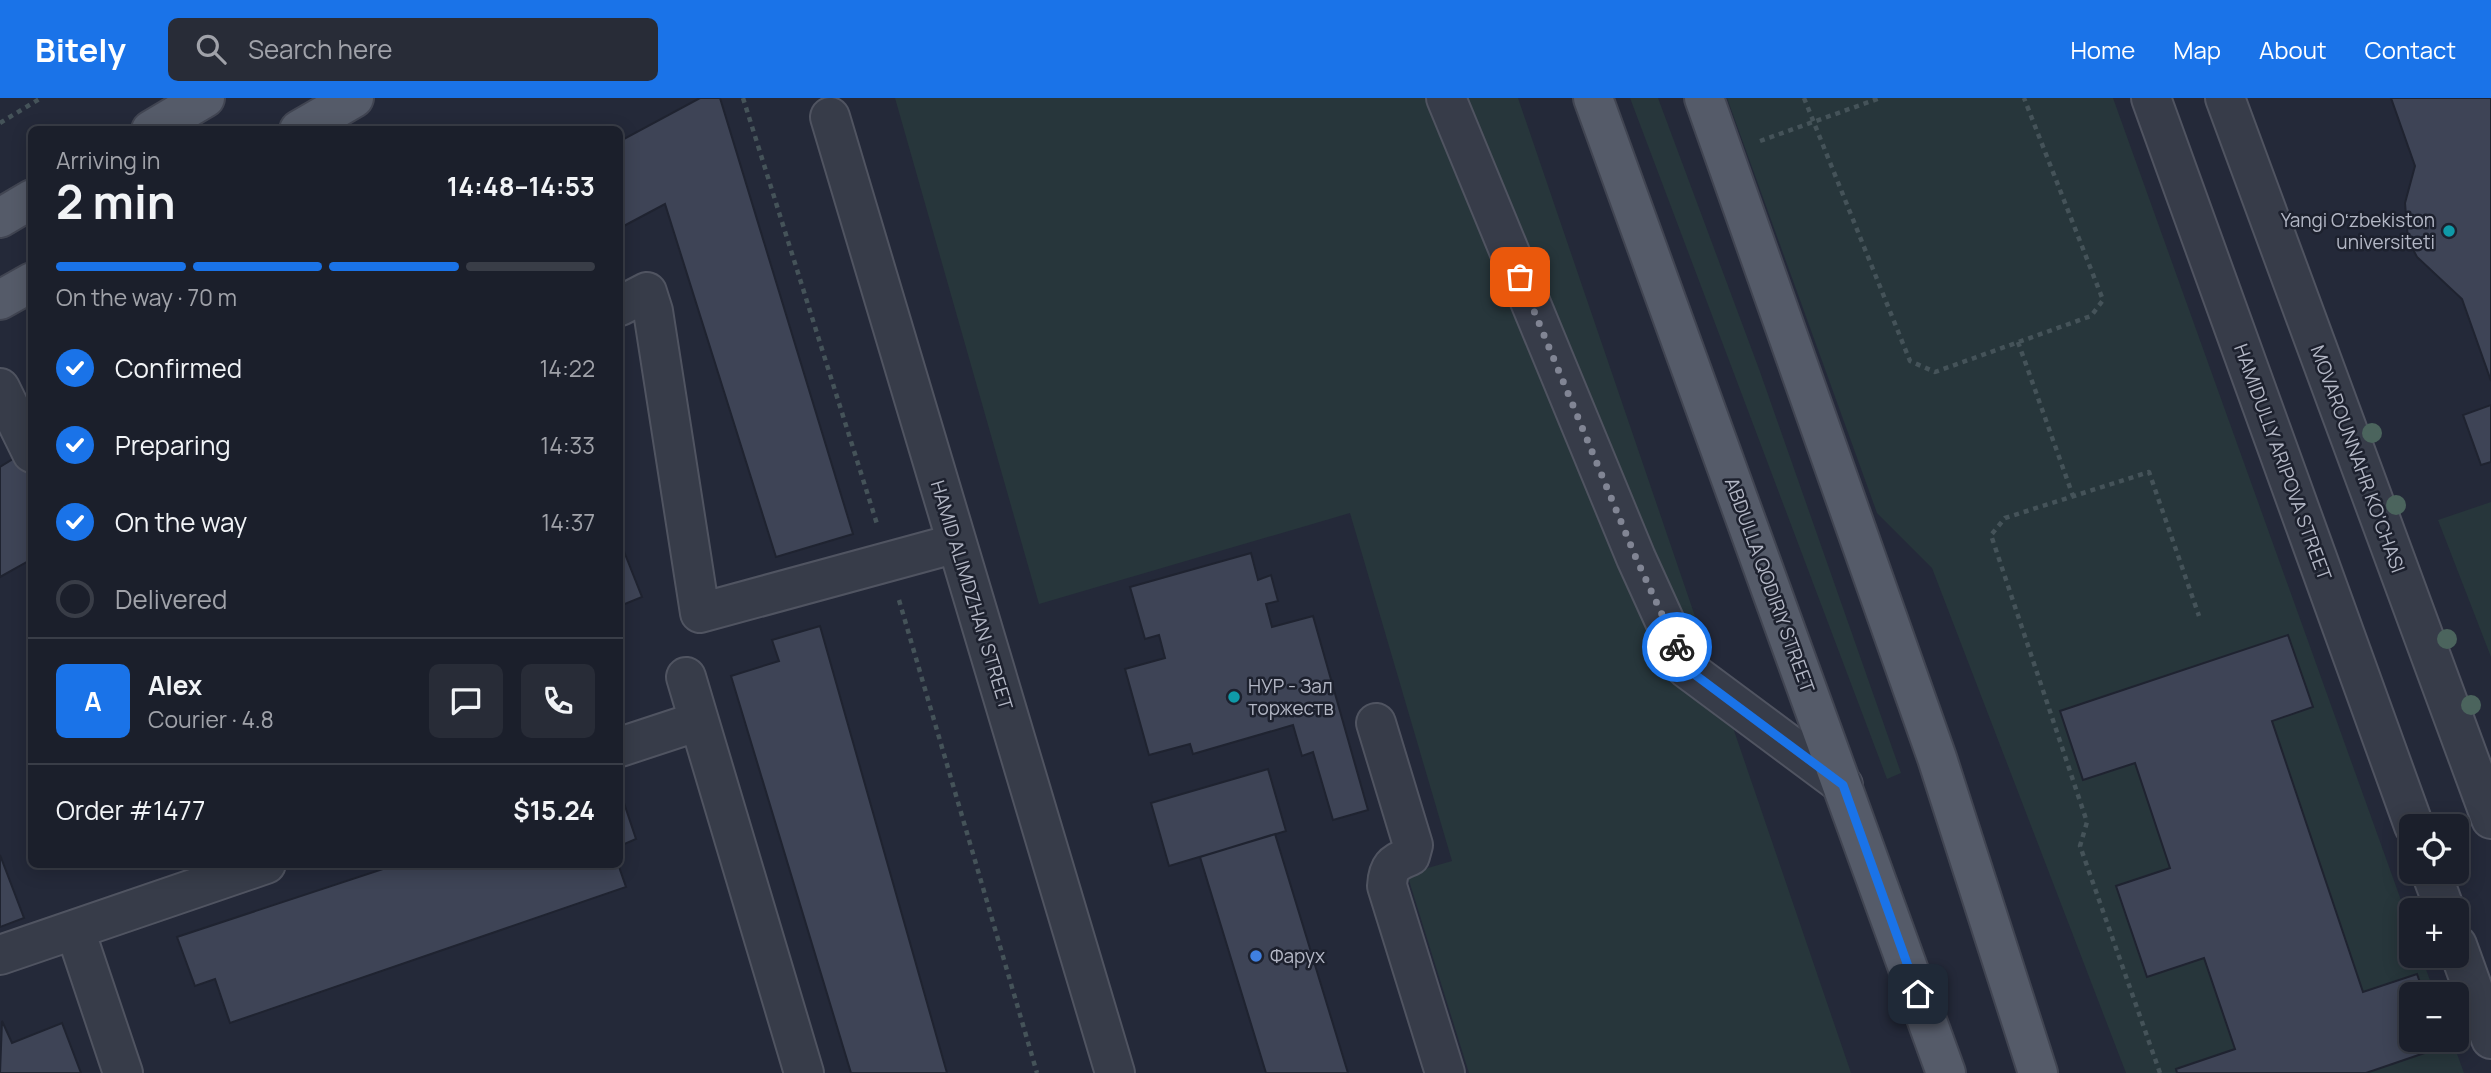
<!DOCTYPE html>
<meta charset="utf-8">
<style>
:root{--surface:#1b1f2b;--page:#282c37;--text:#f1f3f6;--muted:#a0a2a9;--line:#393d47;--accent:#1a73e8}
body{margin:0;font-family:Manrope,sans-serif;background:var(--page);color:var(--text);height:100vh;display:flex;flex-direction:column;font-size:26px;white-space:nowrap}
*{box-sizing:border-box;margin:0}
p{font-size:23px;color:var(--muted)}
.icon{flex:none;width:38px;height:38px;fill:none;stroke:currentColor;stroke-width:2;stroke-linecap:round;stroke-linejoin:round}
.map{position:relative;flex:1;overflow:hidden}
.side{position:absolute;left:28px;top:28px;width:595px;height:742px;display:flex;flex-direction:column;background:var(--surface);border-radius:10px;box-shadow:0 4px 18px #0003,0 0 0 2px var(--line)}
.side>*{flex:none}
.tools{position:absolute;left:2399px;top:716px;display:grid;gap:14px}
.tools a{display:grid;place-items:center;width:70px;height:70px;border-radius:10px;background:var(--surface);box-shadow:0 4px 18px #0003,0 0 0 2px var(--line);font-size:35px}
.pin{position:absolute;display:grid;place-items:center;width:60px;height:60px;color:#fff;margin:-30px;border-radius:14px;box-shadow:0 4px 10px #0006}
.courier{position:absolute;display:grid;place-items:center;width:70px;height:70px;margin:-35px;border:5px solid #1a73e8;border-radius:50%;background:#fff;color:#222;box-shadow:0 2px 9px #0007}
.overview em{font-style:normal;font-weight:700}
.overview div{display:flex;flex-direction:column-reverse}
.overview{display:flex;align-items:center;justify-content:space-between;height:119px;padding:0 28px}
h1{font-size:46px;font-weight:700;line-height:52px}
.bar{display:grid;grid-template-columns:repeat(4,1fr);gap:10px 7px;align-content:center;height:84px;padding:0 28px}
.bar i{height:9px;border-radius:5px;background:var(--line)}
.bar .on{background:var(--accent)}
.bar p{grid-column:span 4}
.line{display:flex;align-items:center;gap:18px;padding:0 28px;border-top:2px solid var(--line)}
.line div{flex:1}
.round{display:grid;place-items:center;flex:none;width:74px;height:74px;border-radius:10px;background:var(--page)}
ol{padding:0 28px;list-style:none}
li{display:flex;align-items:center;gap:21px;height:77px}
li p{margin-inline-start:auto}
li .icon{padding:7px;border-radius:50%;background:var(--accent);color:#fff;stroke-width:4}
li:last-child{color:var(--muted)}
li i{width:38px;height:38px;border:4px solid var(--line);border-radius:50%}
header{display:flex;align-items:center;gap:42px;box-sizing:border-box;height:98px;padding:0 35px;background:var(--accent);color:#fff}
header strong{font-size:33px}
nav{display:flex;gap:38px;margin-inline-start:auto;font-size:24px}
.search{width:490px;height:63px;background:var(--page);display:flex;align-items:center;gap:18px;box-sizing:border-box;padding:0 24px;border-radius:10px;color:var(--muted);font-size:26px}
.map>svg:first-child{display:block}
.green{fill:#27363b}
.building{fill:#3e4456;stroke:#1f2330;stroke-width:2}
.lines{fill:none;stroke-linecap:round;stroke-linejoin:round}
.minor-casing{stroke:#505461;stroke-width:42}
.major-casing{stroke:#414552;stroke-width:42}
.path{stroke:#455359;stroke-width:4.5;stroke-dasharray:5 5;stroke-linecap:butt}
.minor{stroke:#373c49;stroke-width:38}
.major{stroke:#555b69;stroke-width:38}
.tree{fill:#4b645d}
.done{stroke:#818594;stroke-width:7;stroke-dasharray:0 12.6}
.route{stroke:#1a73e8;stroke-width:9}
.culture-dot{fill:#0f9aa8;stroke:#1d212e;stroke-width:2.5}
.shop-dot{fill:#3f7fe0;stroke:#1d212e;stroke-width:2.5}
.labels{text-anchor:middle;stroke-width:5;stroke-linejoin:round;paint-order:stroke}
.poi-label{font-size:19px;fill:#b3b7c5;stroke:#1d212e;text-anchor:start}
.street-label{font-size:19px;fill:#b3b7c5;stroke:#1d212e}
</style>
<header>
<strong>Bitely</strong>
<div class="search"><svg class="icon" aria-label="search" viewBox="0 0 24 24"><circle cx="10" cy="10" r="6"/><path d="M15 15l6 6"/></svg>Search here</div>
<nav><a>Home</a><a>Map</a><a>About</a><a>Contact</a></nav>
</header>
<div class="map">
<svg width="2491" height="975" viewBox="0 0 2491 975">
<rect width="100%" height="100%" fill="#242939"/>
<path class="green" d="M895,0H1518L1851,975H1469L1407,776L1452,763L1350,415L1039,506Z
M1630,0H1658L1759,271L1901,675L1887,681Z
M1727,0H2113L2411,830L2412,858H2421L2435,896H2412V942H2452L2464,975H2126L1932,470L1877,415Z
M2491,404V559L2438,422Z"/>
<path class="building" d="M700,0H720L853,436L776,459L665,106L620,130V43Z
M2391,0H2491V283L2462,201L2417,159L2408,142L2405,105L2415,68Z
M2491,307V364L2481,367L2463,317Z
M26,353L32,364V461L0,479V369Z
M623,451L642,499L620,508V452Z
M1251,455L1258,482L1271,477L1278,503L1266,506L1272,529L1313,518L1368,712L1333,722L1313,654L1302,658L1293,627L1193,656L1190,646L1149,657L1125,571L1165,560L1159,537L1145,541L1130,489Z
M820,528L947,975H851L731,578L779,563L772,542Z
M2288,537L2313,609L2272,623L2363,894L2417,876L2424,896H2412V942H2440L2442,949L2366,975H2177L2176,971L2235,951L2204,860L2147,879L2116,788L2170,770L2135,665L2083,682L2060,613Z
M1268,671L1286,733L1169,768L1151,705Z
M620,693L636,741L620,748Z
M1275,736L1348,975H1266L1200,759Z
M0,757L24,820L0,829Z
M398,766H618L626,789L230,925L215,881L195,888L177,839Z
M2,923L12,945L62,925L81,975H0Z"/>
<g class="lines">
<g class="minor-casing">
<path id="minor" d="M1446,0L1636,460L1686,570L1843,687
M2151,0L2414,728
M2225,0L2491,721
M830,19L1115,975
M620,208L647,194L653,213L700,515L957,445
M0,290L32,355
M686,579L804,975
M1376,625L1413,747L1410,758C1393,765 1388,769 1387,788L1445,975
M620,649L699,623
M2431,774L2445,812
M75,832L123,975
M2457,847L2491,941
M0,857L266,766"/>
</g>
<g class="major-casing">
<path id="major" d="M1593,0L1946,975
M1704,0L1937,660L2038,975
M151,32L205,0
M299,32L354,0
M0,120L32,101
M0,202L32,184"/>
</g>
<path class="path" d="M743,0L877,426
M1804,0L1910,263L1935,274L2091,218L2103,202L2024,0
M0,25L41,0
M1760,43L1880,0
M2018,244L2073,398
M899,502L1037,975
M2160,975L2080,748L2087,724L1991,437L2005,420L2149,374L2199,518"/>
<use href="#minor" class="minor"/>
<use href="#major" class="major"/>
</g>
<g class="tree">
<circle cx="2372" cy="335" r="10"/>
<circle cx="2396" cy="407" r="10"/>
<circle cx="2447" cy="541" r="10"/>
<circle cx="2471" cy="607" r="10"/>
</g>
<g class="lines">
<path class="done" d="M1520,179L1636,460L1677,549"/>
<path class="route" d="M1677,549L1686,570L1843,687L1918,896"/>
</g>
<g class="culture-dot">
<circle cx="2449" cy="133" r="7"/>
<circle cx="1234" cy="599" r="7"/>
</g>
<circle class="shop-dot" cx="1256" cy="858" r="7"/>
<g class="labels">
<g class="poi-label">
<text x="2435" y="129" text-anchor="end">Yangi Oʻzbekiston<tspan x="2435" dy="22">universiteti</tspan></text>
<text x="1248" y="595">НУР - Зал<tspan x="1248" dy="22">торжеств</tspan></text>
<text x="1270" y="865">Фарух</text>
</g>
<g class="street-label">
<text transform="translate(2358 361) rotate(70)" y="7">MOVAROUNNAHR KO'CHASI</text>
<text transform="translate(2283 364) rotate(70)" y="7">HAMIDULLY ARIPOVA STREET</text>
<text transform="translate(1770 487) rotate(70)" y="7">ABDULLA QODIRIY STREET</text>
<text transform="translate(972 497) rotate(73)" y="7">HAMID ALIMDZHAN STREET</text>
</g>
</g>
</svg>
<div class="tools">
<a><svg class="icon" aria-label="locate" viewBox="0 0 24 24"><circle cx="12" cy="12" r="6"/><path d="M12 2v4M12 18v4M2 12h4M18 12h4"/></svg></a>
<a>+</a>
<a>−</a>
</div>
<div class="pin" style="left:1520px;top:179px;background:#ea580c"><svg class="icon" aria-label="bag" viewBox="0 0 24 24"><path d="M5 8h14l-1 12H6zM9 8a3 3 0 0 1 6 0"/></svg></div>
<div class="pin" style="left:1918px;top:896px;background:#1f2937"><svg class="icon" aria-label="home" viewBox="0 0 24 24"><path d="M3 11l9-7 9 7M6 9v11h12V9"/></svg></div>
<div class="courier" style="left:1677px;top:549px"><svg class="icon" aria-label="bike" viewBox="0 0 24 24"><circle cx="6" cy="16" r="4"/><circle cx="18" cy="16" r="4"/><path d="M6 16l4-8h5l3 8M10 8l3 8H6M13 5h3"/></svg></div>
<section class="side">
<div class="overview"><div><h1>2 min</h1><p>Arriving in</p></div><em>14:48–14:53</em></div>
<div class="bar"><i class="on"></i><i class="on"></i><i class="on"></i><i></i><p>On the way · 70 m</p></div>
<ol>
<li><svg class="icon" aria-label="check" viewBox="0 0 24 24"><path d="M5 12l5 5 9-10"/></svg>Confirmed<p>14:22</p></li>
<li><svg class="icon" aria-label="check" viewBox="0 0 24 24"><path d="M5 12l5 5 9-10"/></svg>Preparing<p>14:33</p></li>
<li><svg class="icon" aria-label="check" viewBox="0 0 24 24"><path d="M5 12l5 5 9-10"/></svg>On the way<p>14:37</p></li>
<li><i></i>Delivered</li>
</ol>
<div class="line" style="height:126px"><b class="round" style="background:var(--accent);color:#fff">A</b><div><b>Alex</b><p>Courier · 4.8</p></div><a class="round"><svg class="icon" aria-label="chat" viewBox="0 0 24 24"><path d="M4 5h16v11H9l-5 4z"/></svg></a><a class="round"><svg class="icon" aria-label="phone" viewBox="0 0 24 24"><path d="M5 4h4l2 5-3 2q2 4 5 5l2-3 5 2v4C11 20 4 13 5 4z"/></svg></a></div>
<div class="line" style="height:91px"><div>Order #1477</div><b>$15.24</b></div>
</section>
</div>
